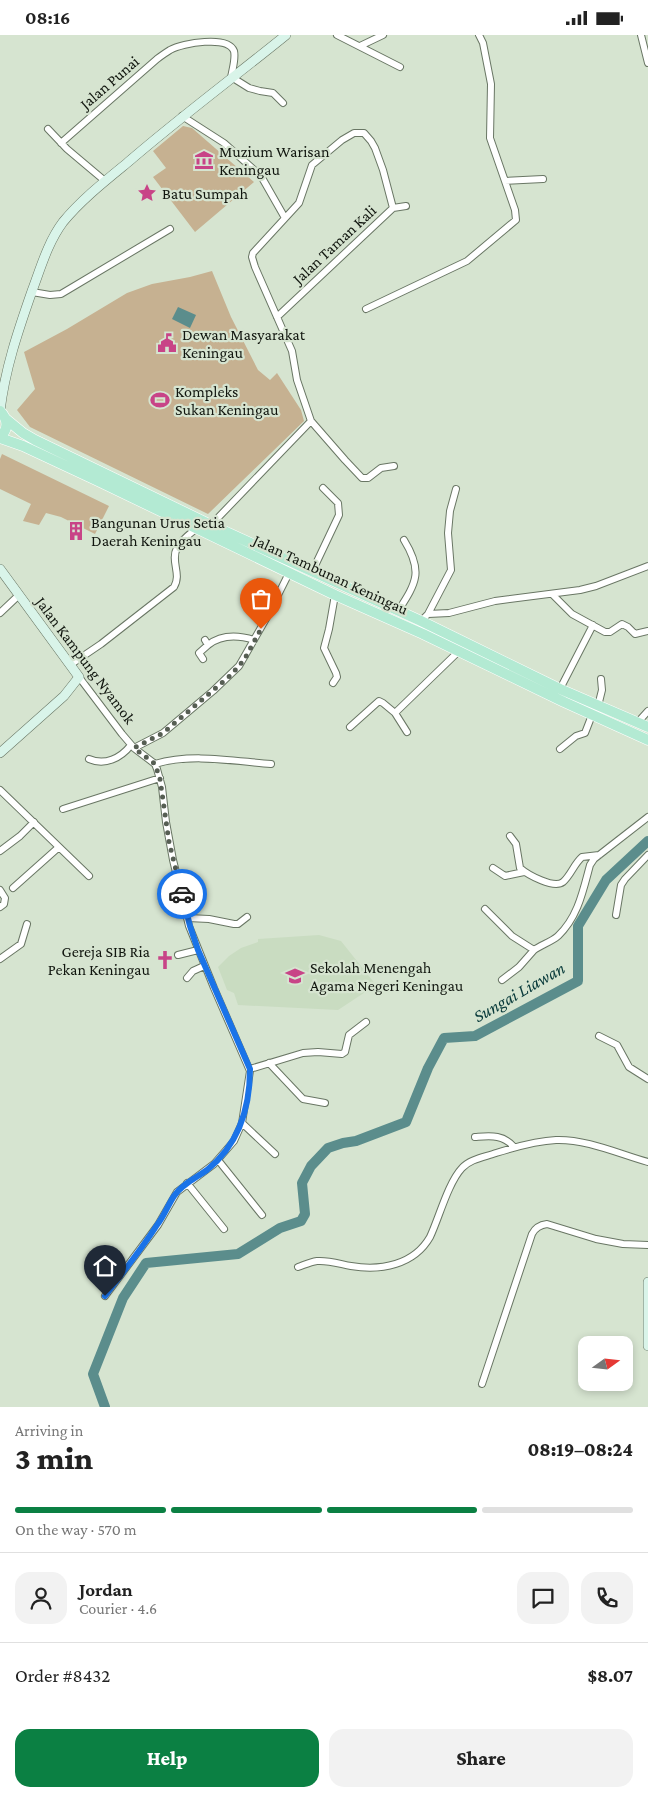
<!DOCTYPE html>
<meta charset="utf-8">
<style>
:root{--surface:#fff;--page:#f2f2f2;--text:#222;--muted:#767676;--line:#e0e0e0;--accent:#0b8043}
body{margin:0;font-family:"Crimson Pro",serif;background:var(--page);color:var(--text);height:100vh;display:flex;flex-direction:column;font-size:19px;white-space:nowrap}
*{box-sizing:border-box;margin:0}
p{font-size:16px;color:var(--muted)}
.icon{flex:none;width:28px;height:28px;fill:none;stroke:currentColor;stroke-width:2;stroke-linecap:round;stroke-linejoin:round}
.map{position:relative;height:1372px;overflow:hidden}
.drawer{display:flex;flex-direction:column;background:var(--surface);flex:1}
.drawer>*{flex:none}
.needle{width:32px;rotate:75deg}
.tools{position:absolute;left:578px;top:1301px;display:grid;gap:10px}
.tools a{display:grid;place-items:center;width:55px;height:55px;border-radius:10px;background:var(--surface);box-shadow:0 2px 8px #0003;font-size:25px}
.pin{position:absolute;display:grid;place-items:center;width:42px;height:42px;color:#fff;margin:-51px -21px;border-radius:50% 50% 50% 0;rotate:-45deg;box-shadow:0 0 5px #0007}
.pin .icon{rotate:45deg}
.courier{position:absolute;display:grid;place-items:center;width:50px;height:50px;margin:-25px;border:4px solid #1a73e8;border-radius:50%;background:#fff;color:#222;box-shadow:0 1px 6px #0007}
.summary em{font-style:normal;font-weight:800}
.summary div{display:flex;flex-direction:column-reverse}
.summary{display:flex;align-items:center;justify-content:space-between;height:85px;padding:0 15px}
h1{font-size:32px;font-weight:800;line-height:38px}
.bar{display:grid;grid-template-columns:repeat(4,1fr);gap:8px 5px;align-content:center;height:60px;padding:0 15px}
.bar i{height:6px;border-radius:4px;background:var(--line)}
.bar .active{background:var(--accent)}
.bar p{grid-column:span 4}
.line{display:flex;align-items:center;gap:12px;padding:0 15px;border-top:1px solid var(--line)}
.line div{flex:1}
.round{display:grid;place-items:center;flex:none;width:52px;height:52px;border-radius:15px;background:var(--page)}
.primary-button{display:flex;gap:10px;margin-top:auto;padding:10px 15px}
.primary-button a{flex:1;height:58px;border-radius:15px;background:var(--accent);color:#fff;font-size:20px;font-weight:800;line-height:58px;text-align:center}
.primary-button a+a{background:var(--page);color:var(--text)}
.status{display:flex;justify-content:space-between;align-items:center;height:35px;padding:0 25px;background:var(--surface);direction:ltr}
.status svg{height:14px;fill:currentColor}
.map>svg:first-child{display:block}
.built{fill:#c9dcc1}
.green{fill:#c6b191}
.water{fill:#5b8d8c}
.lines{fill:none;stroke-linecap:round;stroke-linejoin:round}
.river{stroke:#5b8d8c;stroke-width:10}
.street-casing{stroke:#697664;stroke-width:8}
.secondary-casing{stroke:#697664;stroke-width:10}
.primary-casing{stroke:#fff;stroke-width:11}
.street{stroke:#fff;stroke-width:6}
.secondary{stroke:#d9f4e9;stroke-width:9}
.primary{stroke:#b3ead3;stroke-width:10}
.done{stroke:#565e53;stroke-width:5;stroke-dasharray:0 9}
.route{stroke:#1a73e8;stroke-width:6}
.labels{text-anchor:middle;stroke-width:4.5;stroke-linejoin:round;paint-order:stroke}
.street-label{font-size:16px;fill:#11160f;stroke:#d6e4d0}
.poi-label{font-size:16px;fill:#11160f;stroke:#d6e4d0;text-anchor:start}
.water-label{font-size:18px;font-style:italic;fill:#083a3a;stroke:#d6e4d0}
</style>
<div class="status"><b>08:16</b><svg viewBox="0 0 49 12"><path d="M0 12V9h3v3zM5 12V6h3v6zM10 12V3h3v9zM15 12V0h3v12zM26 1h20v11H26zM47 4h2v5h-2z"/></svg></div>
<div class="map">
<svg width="648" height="1372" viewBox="0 0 648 1372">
<rect width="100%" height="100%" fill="#d6e4d0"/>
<path class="built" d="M319,900L341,906L376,950L338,975L238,970L234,958L227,955L218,932L229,921L241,913L258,907V904Z"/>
<path class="green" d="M183,91L192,93L254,147L195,197L153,142L166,133L153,116Z
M212,236L231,282L258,335L270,345L277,338L301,375L304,386L208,479L30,392L17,375L35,354L24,317L67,294L127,258L152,249L190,242Z
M2,419L109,471L95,499L61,482L46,478L39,490L23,486L31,469L0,454V424Z"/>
<path class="water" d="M178,272L196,280L190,293L172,284Z"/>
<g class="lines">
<path class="river" d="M105,1372L93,1339L123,1263L146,1228L238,1219L280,1193L301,1186L305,1179L302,1148L311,1131L328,1113L343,1108L356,1106L406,1087L428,1033L444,1003L475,1001L578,946V891L606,845L648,806"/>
<g class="street-casing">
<path id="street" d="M337,0L400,32
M641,0L648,28
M360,11L383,0
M233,43L249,53L260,56L273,58L283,68
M182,81L224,108L261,141L285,183
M48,94L67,114L105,146
M61,108L157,24C161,21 165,18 170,15C183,8 228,0 234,16C236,24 232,35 231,43
M505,146L543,144
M393,173L406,171
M32,257L50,260L61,259L170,194
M366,274L467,226L516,185L515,175L490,103L491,49L483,8L479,0
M311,386L345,425L362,443H368L381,433L394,431
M211,490L311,386L297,345L292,316L255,232L252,222L253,218L299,168L312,130L342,105L354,98H364L371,106L375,113L383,135L393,173L277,282
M312,537L339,480L338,468L323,453
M552,559L572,579L605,597H610L622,589L628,592L635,599L648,596
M398,576C417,547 423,536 404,505
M0,578L19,560
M428,579L451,535L448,498L450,476L456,454
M421,586L428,579L449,578L495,566L580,555L596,551L648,531
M205,605L208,610C222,599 238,600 254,605
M203,624L199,618L208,610
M70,630L101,609L174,552C182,539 170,526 177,513C181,505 191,498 197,493
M79,642L122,699L134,713L155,729L157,734L162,752L166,787L173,825L189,891L214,953L250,1036L242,1088L234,1106L214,1129L177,1157L158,1190L105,1261
M333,648L337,642L336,638L324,613L329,594L335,560
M560,654L593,590
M598,671L602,655L601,644
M638,687L648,676
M350,692L379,666L383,668L395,678
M407,697L395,678L459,616
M134,713L163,698L213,656L239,631L267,582L289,538
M560,714L576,701L585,698L592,680
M89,724C105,731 121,723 131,710
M155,729C192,718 233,726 271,729
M0,755L89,841
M63,774L160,743
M510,801L516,809L520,833C528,840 554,854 563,847C571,840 574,829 582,822L599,820
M0,816L20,801L34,787
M493,833L505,841L524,837
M13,853L59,812
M0,855L5,863L4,869L0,872
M485,874L512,901L534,915C541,910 551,907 558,901C578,882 583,856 590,830L594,824L648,782
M616,880L621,850L625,844L648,820
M188,883L209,884L234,889H238L247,882
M178,920L198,915
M0,924L21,909L27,889
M187,943L193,936L204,931
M502,945L519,932L534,915
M599,1001L617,1010L629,1032L648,1044
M269,1028L303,1064L325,1068
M250,1034L303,1018L318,1017L342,1019L345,1017L349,1000L366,987
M242,1088L275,1119
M475,1102C490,1101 503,1099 514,1112
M218,1125L262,1180
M187,1148L224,1194
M298,1232C304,1230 310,1227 317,1226C328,1225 340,1229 351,1231C381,1236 414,1230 430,1202C439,1183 448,1148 462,1133C470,1124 485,1122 496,1118C515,1112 536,1106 556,1105C587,1104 619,1119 648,1127
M482,1349L532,1199C535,1193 539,1190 547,1189L596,1204L623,1209L648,1210"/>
</g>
<g class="secondary-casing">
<path id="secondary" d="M0,376C5,334 18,296 32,256C41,232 48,207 63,187C81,165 105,146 127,128C179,83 233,43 286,0
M0,534L79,642L64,661L0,718
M648,1247V1311"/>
</g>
<g class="primary-casing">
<path id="primary" d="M0,376C8,384 9,394 0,402
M6,384L23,398L35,405L211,490L421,586L560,654L648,692
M0,403L23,411L98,446L335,560L423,599L564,667L648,705"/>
</g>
<use href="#street" class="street"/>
<use href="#secondary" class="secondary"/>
<use href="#primary" class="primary"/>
</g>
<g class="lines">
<path class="done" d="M182,859L169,807L160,744L155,729L134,713L163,698L231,640L244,625L261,594"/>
<path class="route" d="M105,1261C123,1237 141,1215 157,1190C164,1181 168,1170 174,1161C182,1149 196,1143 207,1135C238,1110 250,1073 250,1034L198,915L190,891L182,859"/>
</g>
<defs>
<g id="museum-bare" transform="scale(1.5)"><path d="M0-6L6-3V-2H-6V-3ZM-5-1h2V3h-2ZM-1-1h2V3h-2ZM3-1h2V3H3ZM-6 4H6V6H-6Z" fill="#c84487" stroke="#d6e4d0" stroke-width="2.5" paint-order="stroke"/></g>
<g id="sight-bare" transform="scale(1.5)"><path d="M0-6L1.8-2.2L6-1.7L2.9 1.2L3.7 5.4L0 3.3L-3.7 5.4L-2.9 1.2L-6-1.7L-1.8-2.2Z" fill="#c84487" stroke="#d6e4d0" stroke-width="2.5" paint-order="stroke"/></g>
<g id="civic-bare" transform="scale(1.5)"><path d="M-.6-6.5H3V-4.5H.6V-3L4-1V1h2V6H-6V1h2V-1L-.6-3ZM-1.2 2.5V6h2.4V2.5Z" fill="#c84487" stroke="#d6e4d0" stroke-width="2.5" paint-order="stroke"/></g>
<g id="stadium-bare" transform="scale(1.5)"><path d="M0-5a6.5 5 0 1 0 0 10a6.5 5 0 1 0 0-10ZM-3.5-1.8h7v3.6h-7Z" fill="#c84487" stroke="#d6e4d0" stroke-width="2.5" paint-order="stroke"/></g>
<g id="building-bare" transform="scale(1.5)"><path d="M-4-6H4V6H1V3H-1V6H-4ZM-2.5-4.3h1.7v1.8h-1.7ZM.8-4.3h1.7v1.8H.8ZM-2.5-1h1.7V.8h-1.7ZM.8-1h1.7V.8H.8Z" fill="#c84487" stroke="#d6e4d0" stroke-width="2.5" paint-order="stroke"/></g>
<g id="church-bare" transform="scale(1.5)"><path d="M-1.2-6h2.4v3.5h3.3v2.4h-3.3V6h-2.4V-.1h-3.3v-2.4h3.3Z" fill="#c84487" stroke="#d6e4d0" stroke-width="2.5" paint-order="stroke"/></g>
<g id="school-bare" transform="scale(1.5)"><path d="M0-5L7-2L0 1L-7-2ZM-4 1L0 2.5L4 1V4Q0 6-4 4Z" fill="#c84487" stroke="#d6e4d0" stroke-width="2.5" paint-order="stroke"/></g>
</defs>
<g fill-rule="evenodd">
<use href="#museum-bare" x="204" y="125"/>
<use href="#sight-bare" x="147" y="158"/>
<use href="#civic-bare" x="167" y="308"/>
<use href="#stadium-bare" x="160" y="365"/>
<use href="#building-bare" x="76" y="496"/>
<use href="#church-bare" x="165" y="925"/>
<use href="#school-bare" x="295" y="941"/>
</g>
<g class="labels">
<g class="street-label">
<text transform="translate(109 47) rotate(-41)" y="6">Jalan Punai</text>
<text transform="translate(334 209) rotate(-43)" y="6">Jalan Taman Kali</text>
<text transform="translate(331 539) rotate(25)" y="6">Jalan Tambunan Keningau</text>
<text transform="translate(86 625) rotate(53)" y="6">Jalan Kampung Nyamok</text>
</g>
<g class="poi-label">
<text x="219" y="122">Muzium Warisan<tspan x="219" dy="18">Keningau</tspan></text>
<text x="162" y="164">Batu Sumpah</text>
<text x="182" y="305">Dewan Masyarakat<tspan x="182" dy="18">Keningau</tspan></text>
<text x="175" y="362">Kompleks<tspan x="175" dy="18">Sukan Keningau</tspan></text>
<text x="91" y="493">Bangunan Urus Setia<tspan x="91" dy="18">Daerah Keningau</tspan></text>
<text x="150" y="922" text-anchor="end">Gereja SIB Ria<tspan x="150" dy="18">Pekan Keningau</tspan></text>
<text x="310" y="938">Sekolah Menengah<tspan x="310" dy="18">Agama Negeri Keningau</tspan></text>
</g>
<g class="water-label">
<text transform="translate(519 957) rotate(-30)" y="6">Sungai Liawan</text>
</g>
</g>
</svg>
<div class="tools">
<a><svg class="needle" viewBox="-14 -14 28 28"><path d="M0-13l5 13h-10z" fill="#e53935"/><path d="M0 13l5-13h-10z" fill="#767676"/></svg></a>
</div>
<div class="pin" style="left:261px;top:594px;background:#ea580c"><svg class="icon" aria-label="bag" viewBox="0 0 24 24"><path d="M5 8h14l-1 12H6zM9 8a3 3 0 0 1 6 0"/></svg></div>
<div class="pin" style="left:105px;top:1261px;background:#1f2937"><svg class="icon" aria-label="home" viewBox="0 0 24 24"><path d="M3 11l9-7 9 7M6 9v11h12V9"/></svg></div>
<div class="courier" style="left:182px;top:859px"><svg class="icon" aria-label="car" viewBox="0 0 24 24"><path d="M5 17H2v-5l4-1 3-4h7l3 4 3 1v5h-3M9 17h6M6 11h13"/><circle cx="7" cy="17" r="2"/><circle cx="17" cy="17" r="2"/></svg></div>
</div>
<section class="drawer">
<div class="summary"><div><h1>3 min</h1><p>Arriving in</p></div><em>08:19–08:24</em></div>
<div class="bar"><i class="active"></i><i class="active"></i><i class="active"></i><i></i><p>On the way · 570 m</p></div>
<div class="line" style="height:90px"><a class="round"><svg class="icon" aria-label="person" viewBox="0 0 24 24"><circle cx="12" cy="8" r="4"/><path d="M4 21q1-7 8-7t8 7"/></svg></a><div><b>Jordan</b><p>Courier · 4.6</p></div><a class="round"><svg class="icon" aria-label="chat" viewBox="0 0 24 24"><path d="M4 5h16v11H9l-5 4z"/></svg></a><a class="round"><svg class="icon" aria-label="phone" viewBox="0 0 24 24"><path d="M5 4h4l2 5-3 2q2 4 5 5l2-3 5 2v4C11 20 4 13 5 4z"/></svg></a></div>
<div class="line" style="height:65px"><div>Order #8432</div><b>$8.07</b></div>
<div class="primary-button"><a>Help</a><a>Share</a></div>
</section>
